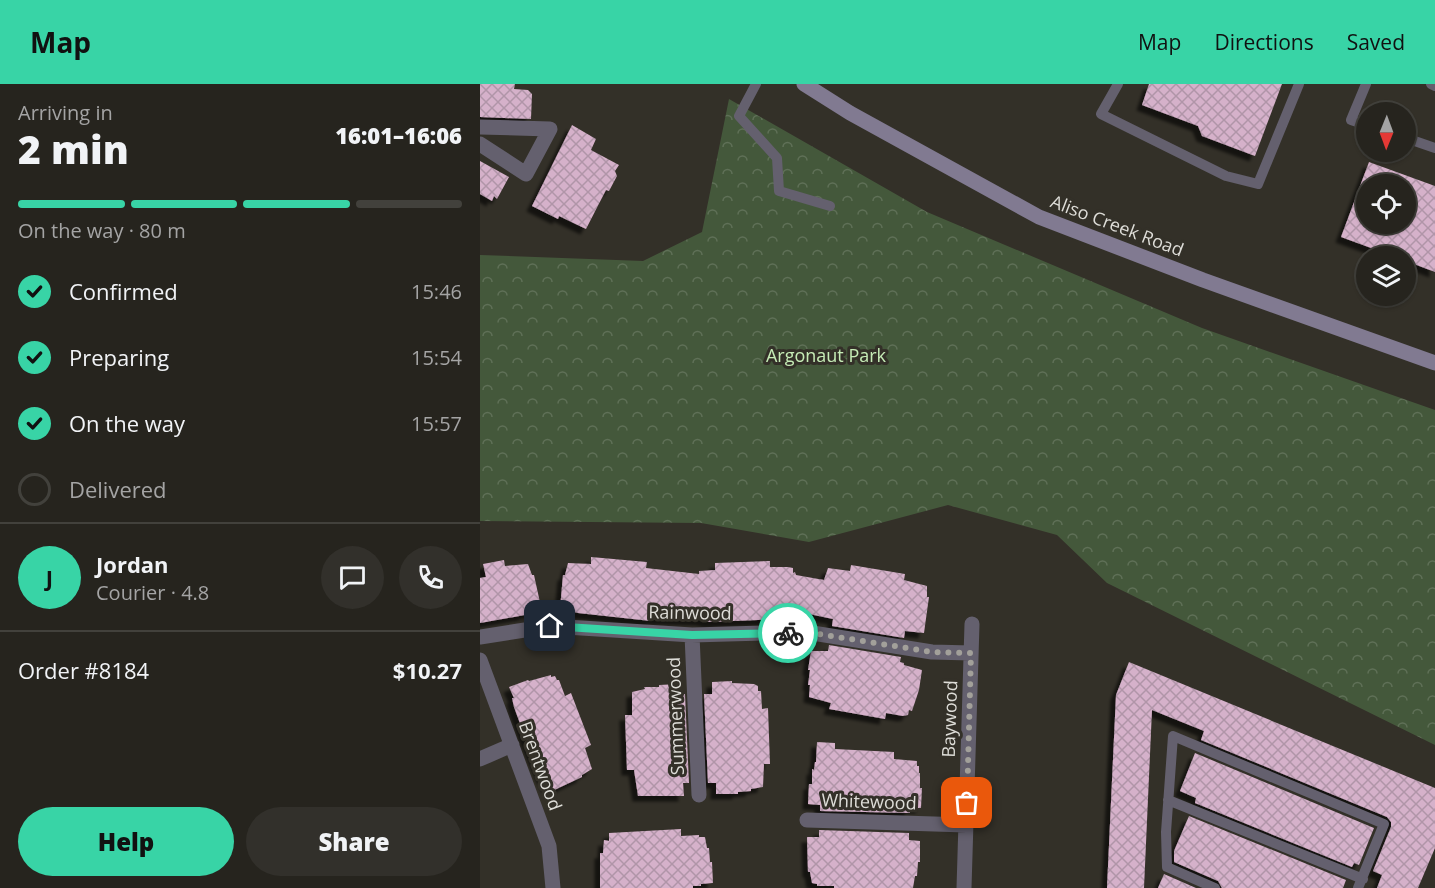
<!DOCTYPE html>
<meta charset="utf-8">
<style>
:root{--surface:#26241e;--page:#32302b;--text:#f1f3f6;--muted:#a4a4a4;--line:#42413c;--accent:#38d4a6}
body{margin:0;font-family:"Open Sans",sans-serif;background:var(--page);color:var(--text);height:100vh;display:flex;flex-direction:column;font-size:22px;white-space:nowrap}
*{box-sizing:border-box;margin:0}
p{font-size:20px;color:var(--muted)}
.icon{flex:none;width:33px;height:33px;fill:none;stroke:currentColor;stroke-width:2;stroke-linecap:round;stroke-linejoin:round}
.map{position:relative;flex:1;overflow:hidden}
.details{display:flex;flex-direction:column;background:var(--surface);width:480px}
.details>*{flex:none}
.needle{width:39px;rotate:181deg}
.fabs{position:absolute;left:876px;top:18px;display:grid;gap:12px}
.fabs a{display:grid;place-items:center;width:60px;height:60px;border-radius:50%;background:var(--surface);box-shadow:0 2px 4px #0004,0 0 0 2px var(--line);font-size:30px}
.pin{position:absolute;display:grid;place-items:center;width:51px;height:51px;color:#fff;margin:-26px;border-radius:12px;box-shadow:0 3px 9px #0006}
.courier{position:absolute;display:grid;place-items:center;width:60px;height:60px;margin:-30px;border:4px solid #38d4a6;border-radius:50%;background:#fff;color:#222;box-shadow:0 2px 8px #0007}
.head em{font-style:normal;font-weight:800}
.head div{display:flex;flex-direction:column-reverse}
.head{display:flex;align-items:center;justify-content:space-between;height:102px;padding:0 18px}
h1{font-size:39px;font-weight:800;line-height:45px}
.bar{display:grid;grid-template-columns:repeat(4,1fr);gap:9px 6px;align-content:center;height:72px;padding:0 18px}
.bar i{height:8px;border-radius:4px;background:var(--line)}
.bar .active{background:var(--accent)}
.bar p{grid-column:span 4}
.line{display:flex;align-items:center;gap:15px;padding:0 18px;border-top:2px solid var(--line)}
.line div{flex:1}
.round{display:grid;place-items:center;flex:none;width:63px;height:63px;border-radius:32px;background:var(--page)}
ol{padding:0 18px;list-style:none}
li{display:flex;align-items:center;gap:18px;height:66px}
li p{margin-inline-start:auto}
li .icon{padding:6px;border-radius:50%;background:var(--accent);color:#111;stroke-width:4}
li:last-child{color:var(--muted)}
li i{width:33px;height:33px;border:3px solid var(--line);border-radius:50%}
.button{display:flex;gap:12px;margin-top:auto;padding:12px 18px}
.button a{flex:1;height:69px;border-radius:36px;background:var(--accent);color:#111;font-size:24px;font-weight:800;line-height:69px;text-align:center}
.button a+a{background:var(--page);color:var(--text)}
header{display:flex;align-items:center;gap:36px;box-sizing:border-box;height:84px;padding:0 30px;background:var(--accent);color:#111}
header strong{font-size:28px}
nav{display:flex;gap:33px;margin-inline-start:auto;font-size:21px}
main{display:flex;flex:1;min-height:0}
.map>svg:first-child{display:block}
.park{fill:url(#park-crowns)}
.building{fill:url(#building-cross-hatch);fill-rule:evenodd;filter:url(#shadow)}
.lines{fill:none;stroke-linecap:round;stroke-linejoin:round}
.service{stroke:#64606e;stroke-width:10}
.minor{stroke:#64606e;stroke-width:15}
.secondary{stroke:#817a91;stroke-width:15}
.done{stroke:#a2a09a;stroke-width:6;stroke-dasharray:0 10.8}
.route{stroke:#38d4a6;stroke-width:8}
.labels{text-anchor:middle;stroke-width:6;stroke-linejoin:round;paint-order:stroke}
.street-label{font-size:18px;fill:#deddd8;stroke:#333028}
.park-label{font-size:18px;fill:#c6ecb6;stroke:#333028}
</style>
<header>
<strong>Map</strong>
<nav><a>Map</a><a>Directions</a><a>Saved</a></nav>
</header>
<main>
<section class="details">
<div class="head"><div><h1>2 min</h1><p>Arriving in</p></div><em>16:01–16:06</em></div>
<div class="bar"><i class="active"></i><i class="active"></i><i class="active"></i><i></i><p>On the way · 80 m</p></div>
<ol>
<li><svg class="icon" aria-label="check" viewBox="0 0 24 24"><path d="M5 12l5 5 9-10"/></svg>Confirmed<p>15:46</p></li>
<li><svg class="icon" aria-label="check" viewBox="0 0 24 24"><path d="M5 12l5 5 9-10"/></svg>Preparing<p>15:54</p></li>
<li><svg class="icon" aria-label="check" viewBox="0 0 24 24"><path d="M5 12l5 5 9-10"/></svg>On the way<p>15:57</p></li>
<li><i></i>Delivered</li>
</ol>
<div class="line" style="height:108px"><b class="round" style="background:var(--accent);color:#111">J</b><div><b>Jordan</b><p>Courier · 4.8</p></div><a class="round"><svg class="icon" aria-label="chat" viewBox="0 0 24 24"><path d="M4 5h16v11H9l-5 4z"/></svg></a><a class="round"><svg class="icon" aria-label="phone" viewBox="0 0 24 24"><path d="M5 4h4l2 5-3 2q2 4 5 5l2-3 5 2v4C11 20 4 13 5 4z"/></svg></a></div>
<div class="line" style="height:78px"><div>Order #8184</div><b>$10.27</b></div>
<div class="button"><a>Help</a><a>Share</a></div>
</section>
<div class="map">
<svg width="955" height="804" viewBox="0 0 955 804">
<defs>
<pattern id="park-crowns" width="20" height="18" patternUnits="userSpaceOnUse" patternTransform="scale(1.5)"><rect width="20" height="18" fill="#44583b"/><path d="M2 6a3 3 0 1 1 6 0M12 15a3 3 0 1 1 6 0" fill="none" stroke="#5f7057"/></pattern>
<pattern id="building-cross-hatch" width="8" height="8" patternUnits="userSpaceOnUse" patternTransform="scale(1.5)"><rect width="8" height="8" fill="#d5b1ca"/><path d="M0 0l8 8M0 8l8-8" fill="none" stroke="#b095a8"/></pattern>
<filter id="shadow"><feDropShadow dx="-5.5" dy="5.5" stdDeviation="1.5" flood-color="#0009"/></filter>
</defs>
<rect width="100%" height="100%" fill="#333028"/>
<path class="park" d="M249,15L447,128L722,244L955,326V661L627,499L577,451L468,421L329,458L221,439L0,437V171L163,177L222,148Z"/>
<path class="building" d="M0,0H35L34,5L48,6L52,10L51,35L0,33Z
M669,0H802L775,72L722,52L718,42L662,21Z
M92,41L116,55L111,66L139,81L135,87L137,92L129,107L126,106L106,145L79,132L78,135L52,122Z
M0,77L29,93L17,115L14,112L12,117L0,110Z
M889,78L955,102V188L926,177V172H913L861,153ZM886,100H926V140H886Z
M111,473L167,478L166,484L219,490V487L235,486V479L290,477V483H308L313,484V489L315,488L316,491L344,496L348,484L370,487L371,481L425,490L424,496L447,502V513H449L444,549L425,547L424,554L352,542L353,535L329,530L310,531V533H302V535L229,538L221,536L171,535V537L98,529L80,525L83,491H85L88,479L111,480Z
M24,476L25,482L48,480L52,491H54L61,523H51L52,528L44,530L45,531L0,539V494L6,493L3,480Z
M349,561L421,573L420,578L424,579V581L442,586L439,606L432,627L429,626L428,631L423,632L406,629L405,635L349,625L351,619L329,613L330,601H328L330,586H328L331,567H348Z
M649,578L955,704V764L938,804H897L902,791L893,787L911,743V738L907,733L721,656L724,647L672,626L664,804H627L636,611Z
M71,591V593L75,592L77,596H79L85,612L91,609L111,661L105,664L112,685L102,691V693L70,708L61,691L45,653L34,623L32,614H34L29,603L48,596L49,597Z
M252,597V599L274,600L278,602V607H281L282,625L288,624L290,680H284L283,703L271,705V707L258,708V710H236V699H228L224,610H232V598Z
M199,600V611L205,610L209,699H203L204,712H158L154,686H147L145,631H152V608L165,605L164,603H179V601Z
M337,658L355,659V665L414,668V675L437,677V682H439V689H440V704H442L441,724H430V729L340,727V721L328,720L329,700H332V685L334,686L335,678H336Z
M715,669L894,744L879,781L874,779L872,783L715,719L716,714L700,707Z
M709,732L866,796L863,804H742L738,797L694,778V767Z
M201,745V752L219,751V753H225L227,764H229L230,778H232L233,799L221,800V802H213V804H120V769H123L124,756L129,757V749Z
M339,746L429,749V756L440,757V778H438L437,792H435L433,804H354V802H337V800L332,799L330,788H328L327,753H339Z
M684,790L716,804H678Z"/>
<g class="lines">
<path class="service" d="M276,0L259,32L297,74L299,107L350,122
M638,0L621,30L746,92L778,100L819,0
M886,0L871,36L886,41
M951,0L955,2
M926,54L955,64
M688,716L883,795
M735,804L687,783L686,748L693,652L904,740L878,804"/>
<path class="minor" d="M0,43L70,45L46,90L0,60
M212,551L219,711
M0,553L70,542L212,551L326,548L452,568L491,569
M0,576L69,762L73,804
M0,675L32,661
M327,736L486,741
M484,804L492,540"/>
<path class="secondary" d="M324,0L370,29L559,133L723,196L955,279"/>
</g>
<g class="lines">
<path class="done" d="M308,549L326,548L452,568L491,569L487,719"/>
<path class="route" d="M70,542L212,551L308,549"/>
</g>
<g class="labels">
<g class="street-label">
<text transform="translate(637 142) rotate(21)" y="6">Aliso Creek Road</text>
<text transform="translate(210 529) rotate(1)" y="6">Rainwood</text>
<text transform="translate(196 632) rotate(-92)" y="6">Summerwood</text>
<text transform="translate(470 635) rotate(-88)" y="6">Baywood</text>
<text transform="translate(60 682) rotate(70)" y="6">Brentwood</text>
<text transform="translate(389 718) rotate(2)" y="6">Whitewood</text>
</g>
<g class="park-label">
<text x="346" y="278">Argonaut Park</text>
</g>
</g>
</svg>
<div class="fabs">
<a><svg class="needle" viewBox="-14 -14 28 28"><path d="M0-13l5 13h-10z" fill="#e53935"/><path d="M0 13l5-13h-10z" fill="#a4a4a4"/></svg></a>
<a><svg class="icon" aria-label="locate" viewBox="0 0 24 24"><circle cx="12" cy="12" r="6"/><path d="M12 2v4M12 18v4M2 12h4M18 12h4"/></svg></a>
<a><svg class="icon" aria-label="layers" viewBox="0 0 24 24"><path d="M12 4l9 5-9 5-9-5zM3 14l9 5 9-5"/></svg></a>
</div>
<div class="pin" style="left:487px;top:719px;background:#ea580c"><svg class="icon" aria-label="bag" viewBox="0 0 24 24"><path d="M5 8h14l-1 12H6zM9 8a3 3 0 0 1 6 0"/></svg></div>
<div class="pin" style="left:70px;top:542px;background:#1f2937"><svg class="icon" aria-label="home" viewBox="0 0 24 24"><path d="M3 11l9-7 9 7M6 9v11h12V9"/></svg></div>
<div class="courier" style="left:308px;top:549px"><svg class="icon" aria-label="bike" viewBox="0 0 24 24"><circle cx="6" cy="16" r="4"/><circle cx="18" cy="16" r="4"/><path d="M6 16l4-8h5l3 8M10 8l3 8H6M13 5h3"/></svg></div>
</div>
</main>
